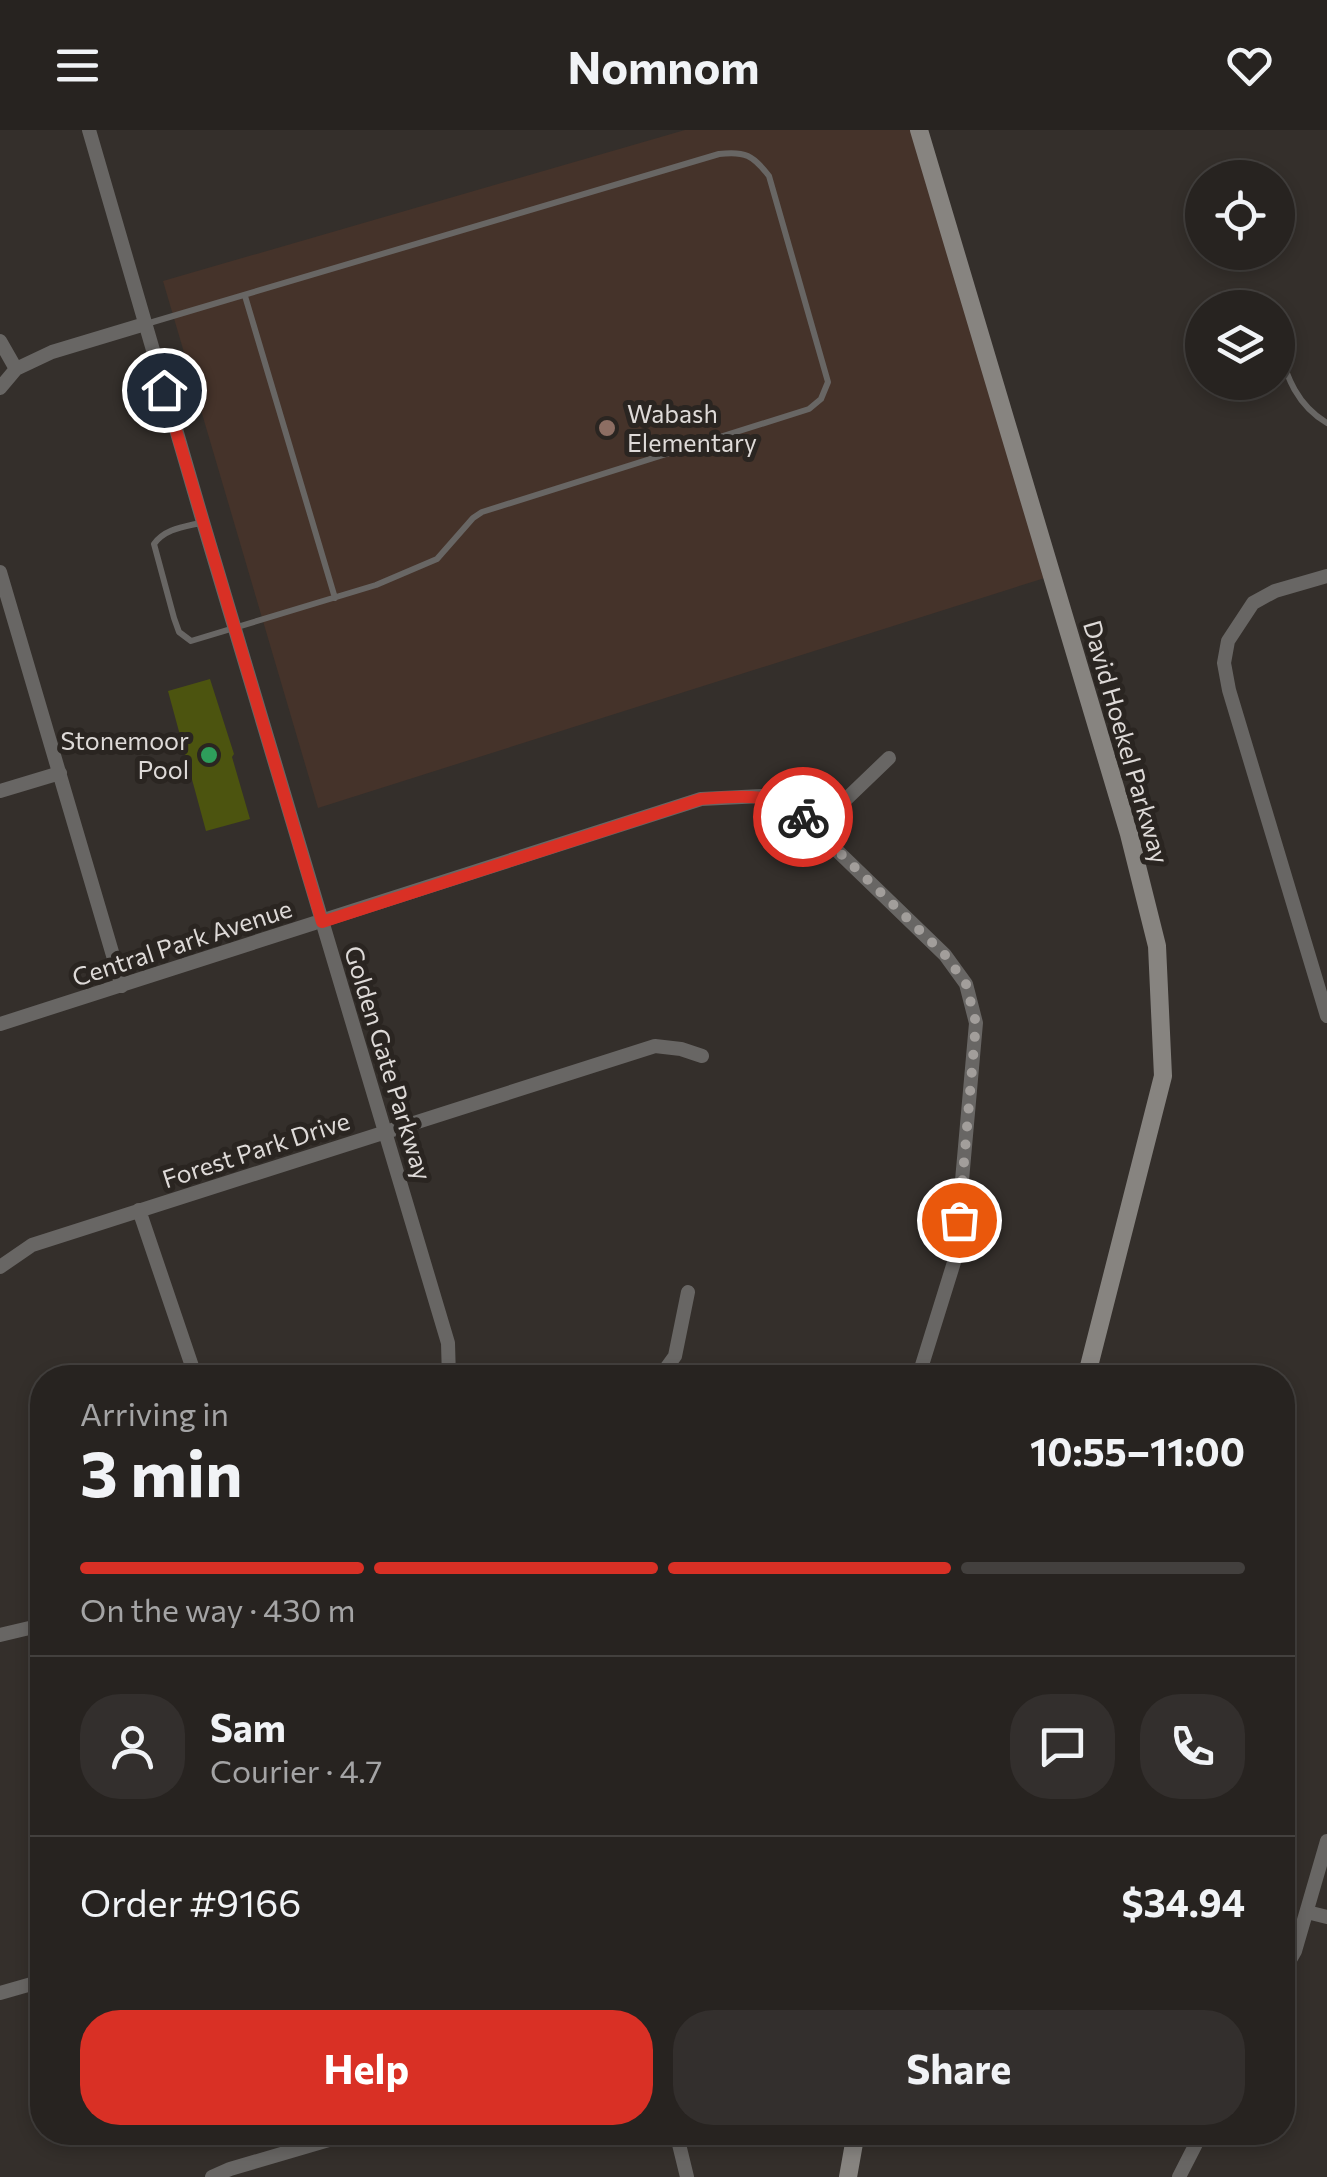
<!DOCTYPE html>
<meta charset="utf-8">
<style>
:root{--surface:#272320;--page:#332f2d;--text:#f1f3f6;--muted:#a4a4a5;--line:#43403e;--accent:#d93025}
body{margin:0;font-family:Commissioner,sans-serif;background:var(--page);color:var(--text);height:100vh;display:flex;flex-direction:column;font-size:38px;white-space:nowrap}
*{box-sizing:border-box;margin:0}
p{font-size:32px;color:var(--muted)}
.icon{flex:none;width:55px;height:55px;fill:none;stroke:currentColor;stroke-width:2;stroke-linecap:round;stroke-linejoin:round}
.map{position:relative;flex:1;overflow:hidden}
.sheet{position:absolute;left:30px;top:1235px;width:1265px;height:780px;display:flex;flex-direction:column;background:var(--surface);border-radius:40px;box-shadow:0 5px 15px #0003,0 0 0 2px var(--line)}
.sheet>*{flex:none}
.tools{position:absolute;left:1185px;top:30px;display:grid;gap:20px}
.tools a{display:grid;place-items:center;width:110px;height:110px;border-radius:50%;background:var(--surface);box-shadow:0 5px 15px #0003,0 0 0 2px var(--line);font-size:50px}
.pin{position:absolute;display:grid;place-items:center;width:85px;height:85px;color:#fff;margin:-42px;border:5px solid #fff;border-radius:50%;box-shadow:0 2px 10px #0007}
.courier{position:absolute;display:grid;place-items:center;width:100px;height:100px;margin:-50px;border:8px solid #d93025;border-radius:50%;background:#fff;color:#222;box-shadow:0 2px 12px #0007}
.summary em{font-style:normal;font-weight:700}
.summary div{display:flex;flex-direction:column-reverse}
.summary{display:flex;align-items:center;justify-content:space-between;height:170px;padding:0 50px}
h1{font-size:65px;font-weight:700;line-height:75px}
.bar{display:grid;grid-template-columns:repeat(4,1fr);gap:15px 10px;align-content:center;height:120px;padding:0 50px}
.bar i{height:12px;border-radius:8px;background:var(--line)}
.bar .selected{background:var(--accent)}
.bar p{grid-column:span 4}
.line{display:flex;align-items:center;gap:25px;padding:0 50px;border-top:2px solid var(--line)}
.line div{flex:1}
.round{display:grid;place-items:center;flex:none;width:105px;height:105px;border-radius:40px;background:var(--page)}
.primary-button{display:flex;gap:20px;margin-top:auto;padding:20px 50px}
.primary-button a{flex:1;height:115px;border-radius:40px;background:var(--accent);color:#fff;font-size:40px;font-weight:700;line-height:115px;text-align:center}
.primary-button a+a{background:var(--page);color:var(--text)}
header{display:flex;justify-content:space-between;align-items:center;height:130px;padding:0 50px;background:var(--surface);font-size:45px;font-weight:700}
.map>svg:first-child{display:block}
.education{fill:#45332a}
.green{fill:#4c540f}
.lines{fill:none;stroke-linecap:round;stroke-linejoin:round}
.lane{stroke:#686664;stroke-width:6}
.street{stroke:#686664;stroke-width:14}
.secondary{stroke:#878480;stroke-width:18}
.done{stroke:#a29e9b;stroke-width:10;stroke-dasharray:0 18}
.route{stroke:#d93025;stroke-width:12}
.education-dot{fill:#8d6e63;stroke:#2a2521;stroke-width:4}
.leisure-dot{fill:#2e9e5b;stroke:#2a2521;stroke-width:4}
.labels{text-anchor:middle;stroke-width:10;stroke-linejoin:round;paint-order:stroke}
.poi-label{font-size:25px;fill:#dedad8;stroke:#2a2521;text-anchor:start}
.street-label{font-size:25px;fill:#dedad8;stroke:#2a2521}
</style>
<header><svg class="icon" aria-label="menu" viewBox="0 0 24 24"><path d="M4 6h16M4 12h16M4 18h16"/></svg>Nomnom<svg class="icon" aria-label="heart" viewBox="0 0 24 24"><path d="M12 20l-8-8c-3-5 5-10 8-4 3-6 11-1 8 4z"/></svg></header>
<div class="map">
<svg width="1327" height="2047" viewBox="0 0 1327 2047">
<rect width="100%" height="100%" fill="#342f2b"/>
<path class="education" d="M685,0H919L1051,446L318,678L163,151Z"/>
<path class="green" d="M210,549L234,624L232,627L250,689L206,701L168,561Z"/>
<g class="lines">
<path class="lane" d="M245,166L335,468
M1260,170L1263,178
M146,194L719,24C745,21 753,25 769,46L828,252L821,269L809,279L482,382L473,388L437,429L376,455L191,511L179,502L174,488L154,414C165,399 183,397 200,393
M1278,216C1287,248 1297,275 1327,293"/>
<path class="street" d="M89,0L203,392L448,1213L449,1248
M0,211L16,239
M0,258L16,239L52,222L145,194
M0,442L122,856
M1327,446L1275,461L1253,473L1228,511L1224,533L1229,560L1327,886
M0,661L60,643
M815,699L889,628
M0,894L701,669L762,666L795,680L945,825L966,854L976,893L955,1129L918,1248
M139,1080L196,1248
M0,1137L32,1115L655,916L681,919L702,926
M659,1248L675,1226L688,1162
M0,1505L42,1495
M1307,1782L1327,1787
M1282,1844L1295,1821L1327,1711
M0,1863L42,1851
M674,2002L677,2006L687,2047
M212,2047L230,2039L356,2002
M1179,2047L1202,2002"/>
<path class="secondary" d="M919,0L1129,704L1157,816L1163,946L1086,1248
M848,2047L856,2002"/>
</g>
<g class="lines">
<path class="done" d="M803,687L945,825L966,854L976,893L959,1090"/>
<path class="route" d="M164,260L322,792L701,669C737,666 775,661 803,687"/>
</g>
<circle class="education-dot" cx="607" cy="298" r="10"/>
<circle class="leisure-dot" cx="209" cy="625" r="10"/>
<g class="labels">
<g class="poi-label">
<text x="627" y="293">Wabash<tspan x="627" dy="29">Elementary</tspan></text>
<text x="189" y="620" text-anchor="end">Stonemoor<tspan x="189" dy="29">Pool</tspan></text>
</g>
<g class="street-label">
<text transform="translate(1126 612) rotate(74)" y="9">David Hoekel Parkway</text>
<text transform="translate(182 813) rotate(-18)" y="9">Central Park Avenue</text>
<text transform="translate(388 933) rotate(73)" y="9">Golden Gate Parkway</text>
<text transform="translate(256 1020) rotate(-18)" y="9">Forest Park Drive</text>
</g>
</g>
</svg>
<div class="tools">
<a><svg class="icon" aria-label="locate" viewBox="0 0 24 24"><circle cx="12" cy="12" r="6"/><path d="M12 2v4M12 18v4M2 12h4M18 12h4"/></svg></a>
<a><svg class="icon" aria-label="layers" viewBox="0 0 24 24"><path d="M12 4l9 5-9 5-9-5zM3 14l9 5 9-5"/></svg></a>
</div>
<div class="pin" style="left:959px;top:1090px;background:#ea580c"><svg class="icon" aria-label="bag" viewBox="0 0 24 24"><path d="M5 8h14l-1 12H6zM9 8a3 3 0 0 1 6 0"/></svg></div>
<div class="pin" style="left:164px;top:260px;background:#1f2937"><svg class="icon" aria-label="home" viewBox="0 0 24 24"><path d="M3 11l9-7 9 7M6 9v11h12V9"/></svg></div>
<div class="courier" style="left:803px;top:687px"><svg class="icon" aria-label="bike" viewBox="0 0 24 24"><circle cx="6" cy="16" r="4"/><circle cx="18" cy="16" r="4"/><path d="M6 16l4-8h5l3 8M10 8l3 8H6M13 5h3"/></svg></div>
<section class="sheet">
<div class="summary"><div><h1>3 min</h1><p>Arriving in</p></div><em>10:55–11:00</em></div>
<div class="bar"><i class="selected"></i><i class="selected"></i><i class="selected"></i><i></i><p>On the way · 430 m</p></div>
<div class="line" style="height:180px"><a class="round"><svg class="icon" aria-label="person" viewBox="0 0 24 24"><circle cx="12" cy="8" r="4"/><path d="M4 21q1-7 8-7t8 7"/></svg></a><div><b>Sam</b><p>Courier · 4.7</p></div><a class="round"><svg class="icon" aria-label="chat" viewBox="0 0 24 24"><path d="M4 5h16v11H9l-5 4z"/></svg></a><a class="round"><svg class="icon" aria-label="phone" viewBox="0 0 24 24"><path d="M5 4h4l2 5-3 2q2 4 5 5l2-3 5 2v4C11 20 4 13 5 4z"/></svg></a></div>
<div class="line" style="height:130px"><div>Order #9166</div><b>$34.94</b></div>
<div class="primary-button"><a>Help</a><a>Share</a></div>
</section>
</div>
